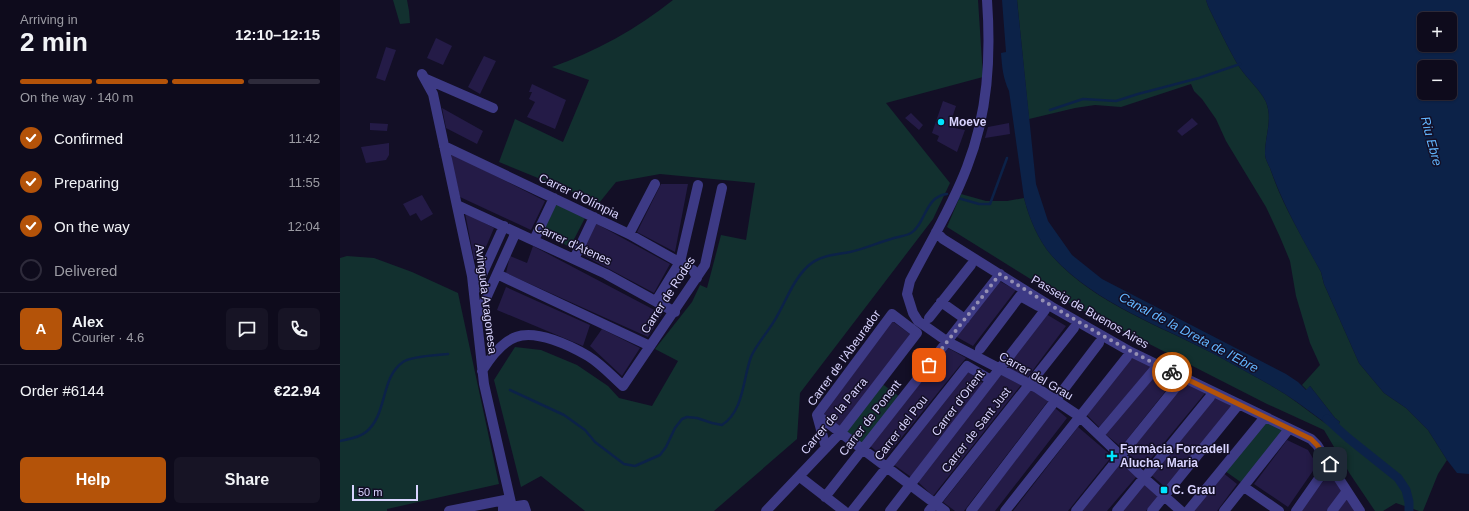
<!DOCTYPE html>
<meta charset="utf-8">
<style>
:root{--surface:#0e0b1c;--page:#171425;--text:#f1f3f6;--muted:#9b9ba3;--line:#2e2b3b;--accent:#b45309}
body{margin:0;font-family:Arial,sans-serif;background:var(--page);color:var(--text);height:100vh;display:flex;flex-direction:column;font-size:15px;white-space:nowrap}
*{box-sizing:border-box;margin:0}
p{font-size:13px;color:var(--muted)}
.icon{flex:none;width:22px;height:22px;fill:none;stroke:currentColor;stroke-width:2;stroke-linecap:round;stroke-linejoin:round}
.map{position:relative;flex:1;overflow:hidden}
.sheet{display:flex;flex-direction:column;background:var(--surface);width:340px}
.sheet>*{flex:none}
.buttons{position:absolute;left:1077px;top:12px;display:grid;gap:8px}
.buttons a{display:grid;place-items:center;width:40px;height:40px;border-radius:6px;background:var(--surface);box-shadow:0 1px 3px #0004,0 0 0 1px var(--line);font-size:20px}
.scale{position:absolute;left:12px;bottom:10px;width:66px;box-sizing:border-box;padding-left:4px;border:2px solid #d9d4ff;border-top:0;font-size:11px;line-height:14px;white-space:nowrap;color:#d9d4ff;-webkit-text-stroke:3px #130f26;paint-order:stroke}
.pin{position:absolute;display:grid;place-items:center;width:34px;height:34px;color:#fff;margin:-17px;border-radius:8px;box-shadow:0 2px 6px #0006}
.courier{position:absolute;display:grid;place-items:center;width:40px;height:40px;margin:-20px;border:3px solid #b45309;border-radius:50%;background:#fff;color:#222;box-shadow:0 1px 5px #0007}
.overview em{font-style:normal;font-weight:600}
.overview div{display:flex;flex-direction:column-reverse}
.overview{display:flex;align-items:center;justify-content:space-between;height:68px;padding:0 20px}
h1{font-size:26px;font-weight:600;line-height:30px}
.bar{display:grid;grid-template-columns:repeat(4,1fr);gap:6px 4px;align-content:center;height:48px;padding:0 20px}
.bar i{height:5px;border-radius:3px;background:var(--line)}
.bar .active{background:var(--accent)}
.bar p{grid-column:span 4}
.line{display:flex;align-items:center;gap:10px;padding:0 20px;border-top:1px solid var(--line)}
.line div{flex:1}
.round{display:grid;place-items:center;flex:none;width:42px;height:42px;border-radius:6px;background:var(--page)}
ol{padding:0 20px;list-style:none}
li{display:flex;align-items:center;gap:12px;height:44px}
li p{margin-inline-start:auto}
li .icon{padding:4px;border-radius:50%;background:var(--accent);color:#fff;stroke-width:4}
li:last-child{color:var(--muted)}
li i{width:22px;height:22px;border:2px solid var(--line);border-radius:50%}
.button{display:flex;gap:8px;margin-top:auto;padding:8px 20px}
.button a{flex:1;height:46px;border-radius:6px;background:var(--accent);color:#fff;font-size:16px;font-weight:600;line-height:46px;text-align:center}
.button a+a{background:var(--page);color:var(--text)}
main{display:flex;flex:1;min-height:0}
.map>svg:first-child{display:block}
.green{fill:#12302f}
.water{fill:#0c2248;fill-rule:evenodd}
.lines{fill:none;stroke-linecap:round;stroke-linejoin:round}
.stream{stroke:#0c2248;stroke-width:2.5}
.canal{stroke:#0c2248;stroke-width:9}
.building{fill:#241b47}
.minor{stroke:#3d3a85;stroke-width:10}
.done{stroke:#948fb3;stroke-width:4;stroke-dasharray:0 7.2}
.route{stroke:#b45309;stroke-width:5}
.poi-dot{fill:#00e5ff;stroke:#130f26;stroke-width:1.5}
.labels{text-anchor:middle;stroke-width:3;stroke-linejoin:round;paint-order:stroke}
.poi-label{font-size:12px;font-weight:bold;fill:#d9d4ff;stroke:#130f26;text-anchor:start}
.street-label{font-size:12px;fill:#d9d4ff;stroke:#130f26}
.water-label{font-size:13px;font-style:italic;fill:#62b6ff;stroke:#130f26}
</style>
<main>
<section class="sheet">
<div class="overview"><div><h1>2 min</h1><p>Arriving in</p></div><em>12:10–12:15</em></div>
<div class="bar"><i class="active"></i><i class="active"></i><i class="active"></i><i></i><p>On the way · 140 m</p></div>
<ol>
<li><svg class="icon" aria-label="check" viewBox="0 0 24 24"><path d="M5 12l5 5 9-10"/></svg>Confirmed<p>11:42</p></li>
<li><svg class="icon" aria-label="check" viewBox="0 0 24 24"><path d="M5 12l5 5 9-10"/></svg>Preparing<p>11:55</p></li>
<li><svg class="icon" aria-label="check" viewBox="0 0 24 24"><path d="M5 12l5 5 9-10"/></svg>On the way<p>12:04</p></li>
<li><i></i>Delivered</li>
</ol>
<div class="line" style="height:72px"><b class="round" style="background:var(--accent);color:#fff">A</b><div><b>Alex</b><p>Courier · 4.6</p></div><a class="round"><svg class="icon" aria-label="chat" viewBox="0 0 24 24"><path d="M4 5h16v11H9l-5 4z"/></svg></a><a class="round"><svg class="icon" aria-label="phone" viewBox="0 0 24 24"><path d="M5 4h4l2 5-3 2q2 4 5 5l2-3 5 2v4C11 20 4 13 5 4z"/></svg></a></div>
<div class="line" style="height:52px"><div>Order #6144</div><b>€22.94</b></div>
<div class="button"><a>Help</a><a>Share</a></div>
</section>
<div class="map">
<svg width="1129" height="511" viewBox="0 0 1129 511">
<rect width="100%" height="100%" fill="#130f26"/>
<path class="green" d="M53,0H67L69,11L70,23L60,24Z
M333,0H638L643,77L546,103L610,183L593,219L460,393L457,439L374,511H245L201,476L181,487L154,380L175,347L201,350L237,365L268,386L279,398L312,406L338,361L315,349L352,302L360,285L367,288L381,235L406,240L415,183L320,174L276,182L259,203L159,162L175,119L223,142L249,80L212,67C255,52 297,29 333,0Z
M677,0H866L868,6C878,26 888,49 900,68C908,80 920,89 926,102C933,119 925,136 925,154C925,158 928,164 930,168C942,205 963,238 981,272L984,284L1019,363L1044,393L1066,408L1088,430L1107,460L1098,474L1083,511H1079L1056,503L1043,511H1035L1010,474L984,430L927,404L729,303L607,227L621,194L646,201H667L684,198C689,218 699,242 713,257C755,304 821,326 876,355C899,368 923,380 945,394C961,405 977,418 994,429L1000,422L995,418L970,386L967,390L962,385L980,365L970,343L956,296L950,261L940,237L926,207L886,141L876,119L862,99L854,91L851,84L781,107L755,105L735,108L689,119Z
M216,204L245,218L230,247L202,233Z
M7,256L34,258L72,272L118,293L159,484L47,509V511H0V258Z
M541,383L560,397L522,445L504,432Z
M926,421L943,430L902,483L885,471Z"/>
<path class="water" d="M662,0H677L696,184L708,221L732,255L762,279L946,374L958,382L966,390L970,386L995,418L1000,422L994,429C978,418 962,405 945,394C923,380 899,368 876,355C822,326 756,304 713,257C699,242 689,218 684,198L669,91C663,78 662,67 661,53L666,52Z
M866,0H1129V474L1117,473L1107,460L1088,430L1066,408L1044,393L1019,363L984,284L981,272C962,238 943,205 930,168C928,164 925,158 925,154C925,136 933,119 926,102C920,89 908,80 900,68C888,49 878,26 868,6ZM1084,19H1110V45H1084ZM1084,67H1110V93H1084Z"/>
<g class="lines">
<path class="stream" d="M710,110L743,99L776,101L798,94L859,78L900,64
M618,198L639,204H650L667,158
M170,390L224,415L245,430L255,442L284,464L295,466L320,455L326,447L335,428L342,419L347,417L357,418L372,423L382,425C404,411 403,378 411,357C417,343 429,331 436,318C446,301 453,280 468,266C480,255 495,255 510,252C524,249 537,243 551,239C557,237 566,236 571,233C585,225 585,196 607,194
M0,441C9,439 19,438 26,432C48,414 40,378 63,362C71,356 97,355 108,354"/>
<path class="canal" d="M987,419L1008,438L1058,478L1066,490L1069,502V511"/>
</g>
<path class="building" d="M96,38L112,46L103,65L87,58Z
M46,47L56,50L45,81L36,78Z
M144,56L156,61L140,94L128,87Z
M192,84L226,100L215,129L187,117L195,102L189,99L192,92H189Z
M603,101L616,106L609,127L625,130L617,152L597,141L599,136L592,133Z
M102,108L143,131L137,144L106,128Z
M571,113L583,125L579,130L565,118Z
M852,118L858,124L842,136L837,131Z
M30,123L48,124L47,131L30,130Z
M669,123L670,134L645,138L648,127Z
M49,143V155L46,160L26,163L21,147Z
M112,154L205,201L191,230L120,197L111,160Z
M321,184H348L335,252L297,232Z
M82,195L93,214L81,221L76,213L70,216L63,204Z
M125,213L154,228L140,261L134,259Z
M255,223L330,264L314,293L241,254Z
M193,246L322,314L308,337L166,273L170,256L187,263Z
M661,282L676,290L633,346L615,336L656,283Z
M166,287L250,325L243,346L157,310Z
M706,314L726,326L687,378L666,366Z
M552,321L570,334L501,428L484,414Z
M262,329L300,348L282,376L250,346Z
M608,348L626,358L545,458L530,446Z
M791,357L812,366L759,427L745,413Z
M818,369L836,378L781,447L764,433Z
M627,371L643,383L571,477L553,464Z
M661,375L681,385L593,496L577,481Z
M843,381L866,392L804,467L787,453Z
M691,390L708,401L624,511H615L603,502Z
M873,394L892,407L825,487L810,474Z
M715,408L727,418L655,511H637Z
M738,427L772,456L728,511H673Z
M947,440L968,450L977,465L948,507L914,484Z
M780,463L797,476L767,511H741Z
M882,472L897,484L877,511H852Z
M990,472L1003,491L987,511H961Z
M804,483L819,496L806,511H780Z
M1007,497L1016,511H997Z"/>
<g class="lines">
<path class="minor" d="M647,0C651,57 648,113 627,167C612,207 589,244 570,281L567,294L573,313L578,321L608,342L697,388L739,416L804,478L841,511
M82,74L93,94L132,276L144,384L172,507
M84,78L153,108
M104,146L289,234L353,270L357,278
M117,205L266,274L335,312
M596,232L603,239L712,307L791,352L971,439L977,445L1020,511
M289,234L315,184
M194,240L214,198
M234,259L254,217
M157,274L310,346
M135,290L164,226
M316,301L340,262L358,185
M601,302L625,319
M138,316L176,232
M589,318L631,265
M640,349L680,296L698,306L706,303
M142,371C150,358 162,342 176,337C196,329 231,346 248,356C261,364 272,376 283,386L365,265L382,188
M477,415L605,511
M477,415L486,448
M759,435L814,370
M460,477L504,511
M904,487L939,511
M485,497L660,274
M109,511L170,499
M163,511V508L184,505L186,511
M426,511L501,432L577,333L552,314L477,415
M512,511L627,366L651,380
M550,511L705,310
M589,511L734,328
M631,511L759,343
M665,511L787,357
M736,511L840,382
M777,511L870,397
M812,511L899,404
M848,511L925,417
M884,511L949,429
M956,511L989,464
M992,511L1007,491"/>
</g>
<g class="lines">
<path class="done" d="M589,365L660,274C716,309 772,343 832,372"/>
<path class="route" d="M832,372L971,439L977,445L990,464"/>
</g>
<g class="poi-dot">
<circle cx="601" cy="122" r="4"/>
<path d="M770 450h4v4h4v4h-4v4h-4v-4h-4v-4h4z"/>
<rect x="820" y="486" width="8" height="8" rx="2"/>
</g>
<g class="labels">
<g class="poi-label">
<text x="609" y="126">Moeve</text>
<text x="780" y="453">Farmàcia Forcadell<tspan x="780" dy="14">Alucha, Maria</tspan></text>
<text x="832" y="494">C. Grau</text>
</g>
<g class="street-label">
<text transform="translate(239 196) rotate(26)" y="4">Carrer d'Olímpia</text>
<text transform="translate(233 244) rotate(25)" y="4">Carrer d'Atenes</text>
<text transform="translate(328 295) rotate(-57)" y="4">Carrer de Rodes</text>
<text transform="translate(146 299) rotate(83)" y="4">Avinguda Aragonesa</text>
<text transform="translate(750 312) rotate(30)" y="4">Passeig de Buenos Aires</text>
<text transform="translate(504 358) rotate(-54)" y="4">Carrer de l'Abeurador</text>
<text transform="translate(696 376) rotate(30)" y="4">Carrer del Grau</text>
<text transform="translate(618 403) rotate(-53)" y="4">Carrer d'Orient</text>
<text transform="translate(494 416) rotate(-50)" y="4">Carrer de la Parra</text>
<text transform="translate(530 418) rotate(-52)" y="4">Carrer de Ponent</text>
<text transform="translate(561 428) rotate(-52)" y="4">Carrer del Pou</text>
<text transform="translate(636 430) rotate(-52)" y="4">Carrer de Sant Just</text>
</g>
<g class="water-label">
<text transform="translate(1092 141) rotate(75)" y="5">Riu Ebre</text>
<text transform="translate(849 332) rotate(28)" y="5">Canal de la Dreta de l'Ebre</text>
</g>
</g>
</svg>
<div class="buttons">
<a>+</a>
<a>−</a>
</div>
<div class="scale">50 m</div>
<div class="pin" style="left:589px;top:365px;background:#ea580c"><svg class="icon" aria-label="bag" viewBox="0 0 24 24"><path d="M5 8h14l-1 12H6zM9 8a3 3 0 0 1 6 0"/></svg></div>
<div class="pin" style="left:990px;top:464px;background:#1f2937"><svg class="icon" aria-label="home" viewBox="0 0 24 24"><path d="M3 11l9-7 9 7M6 9v11h12V9"/></svg></div>
<div class="courier" style="left:832px;top:372px"><svg class="icon" aria-label="bike" viewBox="0 0 24 24"><circle cx="6" cy="16" r="4"/><circle cx="18" cy="16" r="4"/><path d="M6 16l4-8h5l3 8M10 8l3 8H6M13 5h3"/></svg></div>
</div>
</main>
